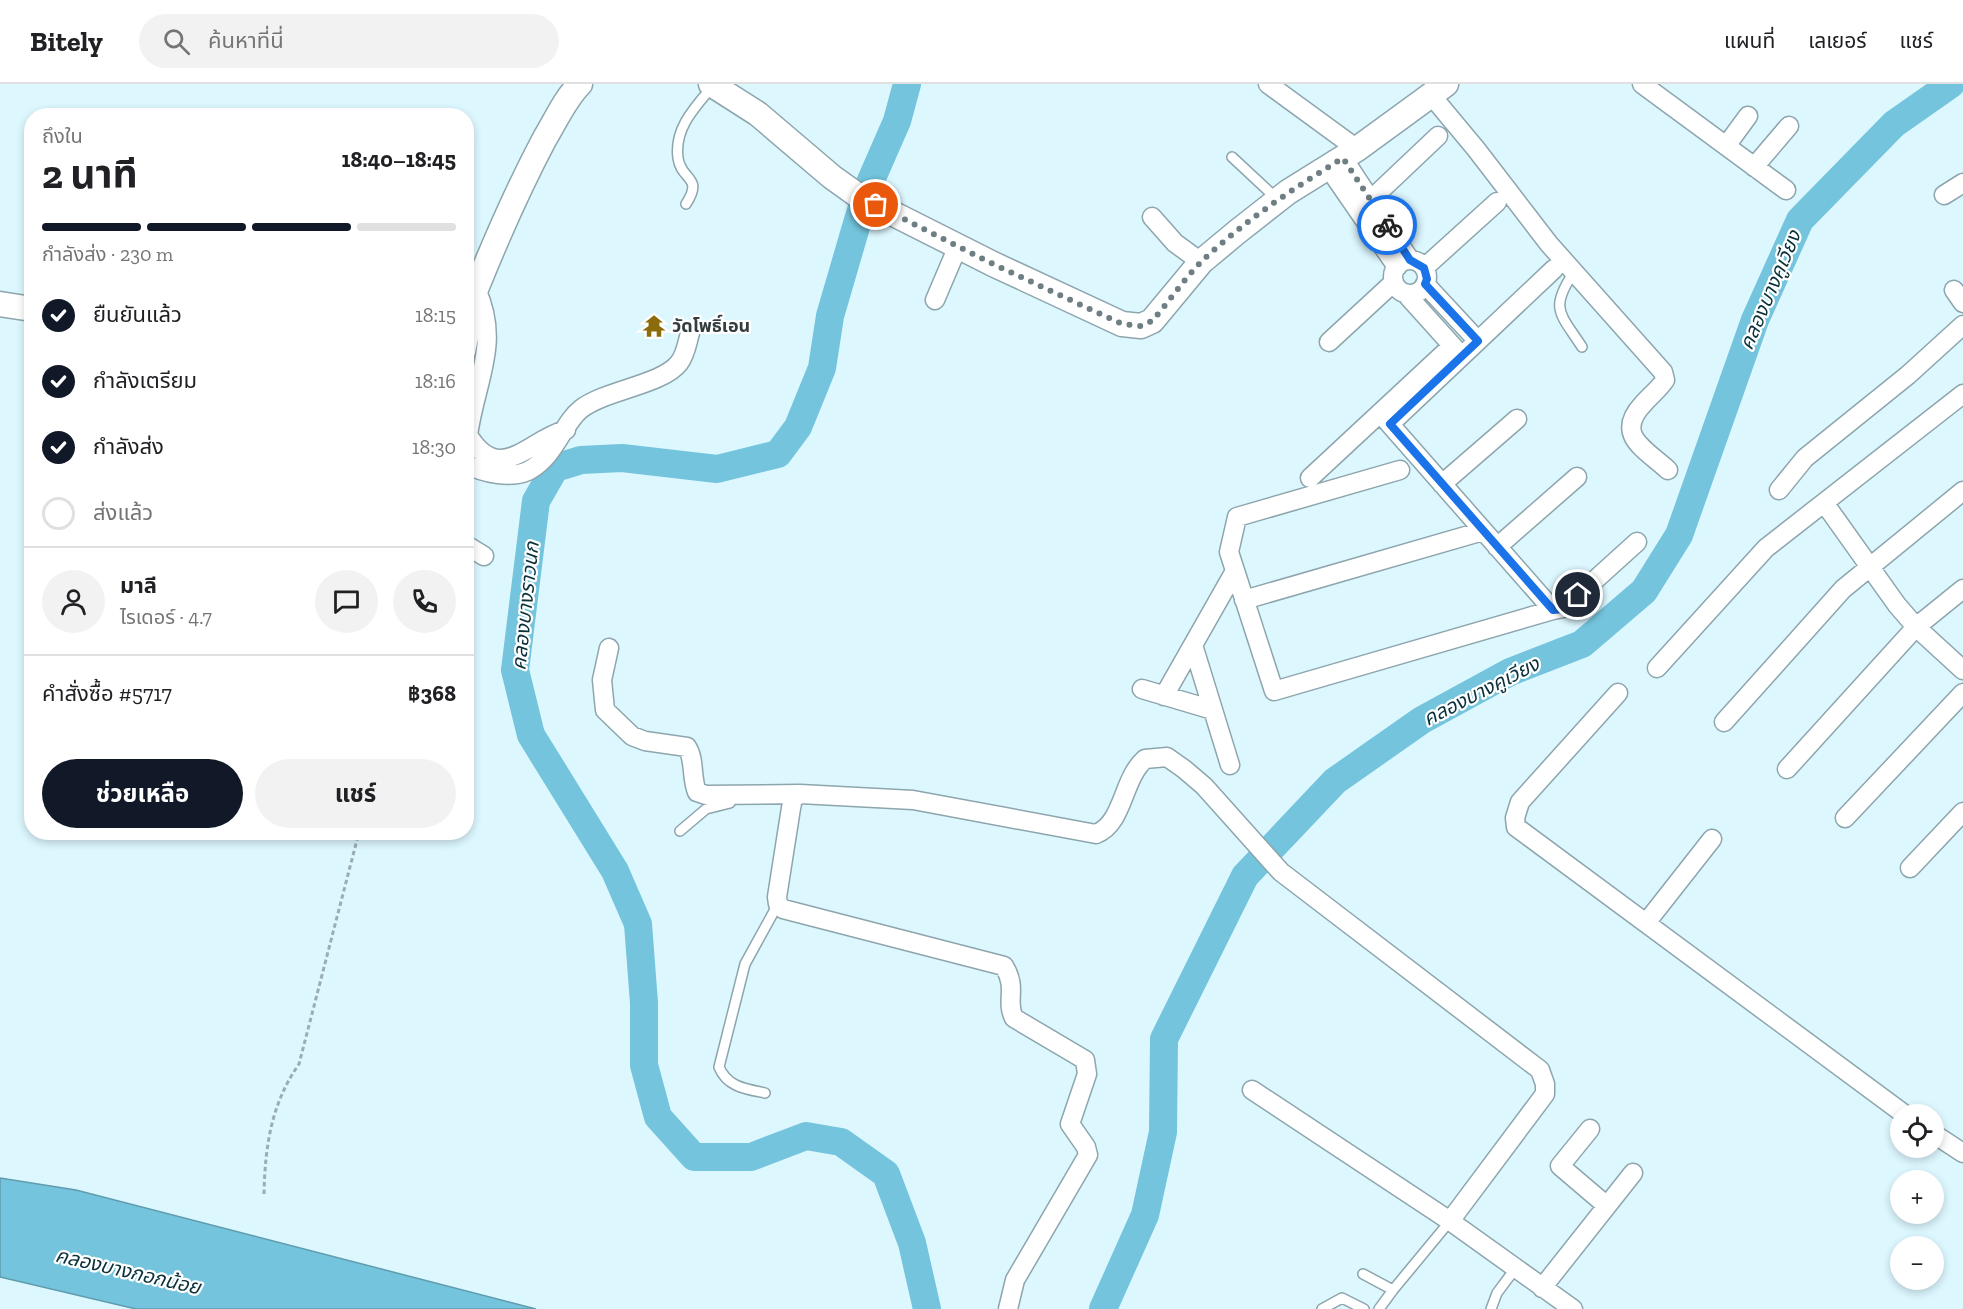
<!DOCTYPE html>
<html lang="th">
<meta charset="utf-8">
<style>
:root{--surface:#fff;--page:#f2f2f2;--text:#202124;--muted:#757577;--line:#e0e0e0;--accent:#111827}
body{margin:0;font-family:"Zilla Slab","Noto Sans Thai",serif;background:var(--page);color:var(--text);height:100vh;display:flex;flex-direction:column;font-size:22px;white-space:nowrap}
*{box-sizing:border-box;margin:0}
p{font-size:20px;color:var(--muted)}
.icon{flex:none;width:33px;height:33px;fill:none;stroke:currentColor;stroke-width:2;stroke-linecap:round;stroke-linejoin:round}
.map{position:relative;flex:1;overflow:hidden}
.details{position:absolute;left:24px;top:24px;width:450px;height:732px;display:flex;flex-direction:column;background:var(--surface);border-radius:24px;box-shadow:0 3px 9px #0003}
.details>*{flex:none}
.controls{position:absolute;left:1890px;top:1020px;display:grid;gap:12px}
.controls a{display:grid;place-items:center;width:54px;height:54px;border-radius:50%;background:var(--surface);box-shadow:0 3px 9px #0003;font-size:30px}
.pin{position:absolute;display:grid;place-items:center;width:51px;height:51px;color:#fff;margin:-26px;border:3px solid #fff;border-radius:50%;box-shadow:0 2px 6px #0007}
.courier{position:absolute;display:grid;place-items:center;width:60px;height:60px;margin:-30px;border:4px solid #1a73e8;border-radius:50%;background:#fff;color:#222;box-shadow:0 2px 8px #0007}
.summary em{font-style:normal;font-weight:700}
.summary div{display:flex;flex-direction:column-reverse}
.summary{display:flex;align-items:center;justify-content:space-between;height:102px;padding:0 18px}
h1{font-size:39px;font-weight:700;line-height:45px}
.bar{display:grid;grid-template-columns:repeat(4,1fr);gap:9px 6px;align-content:center;height:72px;padding:0 18px}
.bar i{height:8px;border-radius:4px;background:var(--line)}
.bar .active{background:var(--accent)}
.bar p{grid-column:span 4}
.line{display:flex;align-items:center;gap:15px;padding:0 18px;border-top:2px solid var(--line)}
.line div{flex:1}
.round{display:grid;place-items:center;flex:none;width:63px;height:63px;border-radius:32px;background:var(--page)}
ol{padding:0 18px;list-style:none}
li{display:flex;align-items:center;gap:18px;height:66px}
li p{margin-inline-start:auto}
li .icon{padding:6px;border-radius:50%;background:var(--accent);color:#fff;stroke-width:4}
li:last-child{color:var(--muted)}
li i{width:33px;height:33px;border:3px solid var(--line);border-radius:50%}
.cta{display:flex;gap:12px;margin-top:auto;padding:12px 18px}
.cta a{flex:1;height:69px;border-radius:36px;background:var(--accent);color:#fff;font-size:24px;font-weight:700;line-height:69px;text-align:center}
.cta a+a{background:var(--page);color:var(--text)}
header{display:flex;align-items:center;gap:36px;box-sizing:border-box;height:84px;padding:0 30px;background:var(--surface);border-bottom:2px solid var(--line)}
header strong{font-size:28px}
nav{display:flex;gap:33px;margin-inline-start:auto;font-size:21px}
.search{width:420px;height:54px;background:var(--page);display:flex;align-items:center;gap:15px;box-sizing:border-box;padding:0 21px;border-radius:33px;color:var(--muted);font-size:22px}
.map>svg:first-child{display:block}
.water{fill:#73c4dc;stroke:#609cad;stroke-width:1.5}
.lines{fill:none;stroke-linecap:round;stroke-linejoin:round}
.river{stroke:#73c4dc;stroke-width:28}
.lane-casing{stroke:#8da5ad;stroke-width:12}
.street-casing{stroke:#8da5ad;stroke-width:21}
.secondary-casing{stroke:#8da5ad;stroke-width:27}
.path{stroke:#99adb3;stroke-width:3;stroke-dasharray:4.5 3;stroke-linecap:butt}
.lane{stroke:#fff;stroke-width:9}
.street{stroke:#fff;stroke-width:18}
.secondary{stroke:#fff;stroke-width:24}
.done{stroke:#6e7e83;stroke-width:6;stroke-dasharray:0 10.8}
.route{stroke:#1a73e8;stroke-width:8}
.labels{text-anchor:middle;stroke-width:4.5;stroke-linejoin:round;paint-order:stroke}
.poi-label{font-size:18px;font-weight:bold;fill:#333d40;stroke:#fff;text-anchor:start}
.water-label{font-size:20px;font-style:italic;fill:#09313b;stroke:#fff}
</style>
<header>
<strong>Bitely</strong>
<div class="search"><svg class="icon" aria-label="search" viewBox="0 0 24 24"><circle cx="10" cy="10" r="6"/><path d="M15 15l6 6"/></svg>ค้นหาที่นี่</div>
<nav><a>แผนที่</a><a>เลเยอร์</a><a>แชร์</a></nav>
</header>
<div class="map">
<svg width="1963" height="1225" viewBox="0 0 1963 1225">
<rect width="100%" height="100%" fill="#ddf7ff"/>
<path class="water" d="M0,1094L76,1106L536,1225H136L0,1193Z"/>
<g class="lines">
<path class="river" d="M907,0L897,37L869,101L858,136L830,232L822,284L798,343L778,370L717,385L622,374L581,376L555,384L536,417L515,586L531,651L615,787L638,840L644,919V981L658,1033L694,1073H751L806,1052L841,1058L886,1090L912,1159L927,1225
M1103,1225L1145,1131L1163,1048L1164,955L1245,792L1335,697L1422,636L1510,588L1582,560L1644,507L1679,451L1755,236L1800,136L1894,40L1951,0"/>
<g class="lane-casing">
<path id="lane" d="M1232,73L1276,114
M686,120C704,92 681,97 678,74C674,45 694,24 712,3
M1574,188C1549,225 1560,229 1582,263
M680,747L706,725L730,719
M765,1009C746,1005 727,1003 719,983L745,880L778,820
M1363,1190L1393,1206L1450,1137
M1322,1225L1342,1214L1364,1225
M1379,1225L1393,1206
M1491,1225L1497,1209L1515,1185"/>
</g>
<g class="street-casing">
<path id="street" d="M1268,0L1357,65
M1642,0L1786,106
M1431,11L1476,65L1549,160L1663,288L1665,296C1659,305 1650,312 1643,320C1614,351 1645,365 1668,386
M1726,62L1748,32
M1343,74L1410,176
M1328,83L1397,183
M1754,83L1789,42
M1944,111L1963,99
M1362,124L1438,52
M1152,133L1175,159L1201,178
M1393 193a17 17 0 1 1 34 0a17 17 0 1 1-34 0Z
M1424,184L1497,118
M1425,200L1478,257
M476,205C501,259 476,295 468,351C500,403 528,356 566,346
M1954,206L1963,219
M1405,209L1459,269
M935,216L958,162
M1329,258L1394,198
M466,268L473,233L467,216
M1380,329L1553,526L1274,607L1229,468L1237,433L1400,386
M1390,340L1554,185
M466,380C483,389 510,395 528,387C556,372 562,340 581,325C605,306 662,301 679,279C686,270 687,259 690,249
M1310,394L1452,262
M1442,400L1517,335
M1779,406L1805,374L1908,291L1963,241
M1825,420L1897,521L1916,543L1963,586
M466,461L484,472
M1497,463L1577,393
M1244,516L1483,447
M1553,526L1564,524L1637,458
M1193,561L1230,681
M609,564L602,596L605,626L632,652L645,657L687,663C695,675 691,694 697,708L706,711L800,710
M1657,584L1766,464L1963,310
M1142,605L1213,626
M1618,609L1520,718L1515,734L1516,743L1904,1030
M1164,612L1235,487
M1724,638L1843,505L1963,407
M1787,685L1916,543L1963,505
M1845,734L1963,609
M1910,784L1963,728
M1646,839L1712,755
M1252,1006L1450,1137
M1590,1045L1560,1082L1607,1122
M1934,1050L1963,1069
M1542,1204L1633,1089
M1008,1225L1015,1196L1088,1071L1086,1063L1070,1040L1087,990L1085,976L1014,934C1005,916 1018,905 1004,882L783,825L778,820L777,813L791,724L793,715L800,710L913,716L1096,750C1124,739 1122,695 1145,675L1167,673L1184,685L1204,702L1281,788L1540,986L1545,1000V1010L1450,1137L1573,1225"/>
</g>
<g class="secondary-casing">
<path id="secondary" d="M711,0L758,30L832,93L860,113L993,180L1122,240L1141,242L1152,237L1201,178L1237,148L1288,108L1357,65L1446,0
M466,216L476,205C497,153 519,103 545,54C556,36 565,15 580,0
M0,220L32,225"/>
</g>
<path class="path" d="M264,1110C265,1063 271,1020 299,980L359,748"/>
<use href="#lane" class="lane"/>
<use href="#street" class="street"/>
<use href="#secondary" class="secondary"/>
</g>
<g class="lines">
<path class="done" d="M876,121L993,180L1122,240L1141,242L1152,237C1169,218 1184,195 1202,177C1244,137 1294,104 1343,74L1387,141"/>
<path class="route" d="M1387,141L1410,176L1424,184L1427,195L1425,200L1478,257L1390,340L1553,526L1564,525L1578,511"/>
</g>
<defs>
<g id="temple-bare" transform="scale(1.8)"><path d="M0-6L5-2H3V0L6.5 2.5H4V6H1.5V3h-3V6H-4V2.5H-6.5L-3 0V-2H-5Z" fill="#8b6b0b" stroke="#fff" stroke-width="2.5" paint-order="stroke"/></g>
</defs>
<g fill-rule="evenodd">
<use href="#temple-bare" x="654" y="242"/>
</g>
<g class="labels">
<g class="poi-label">
<text x="672" y="248">วัดโพธิ์เอน</text>
</g>
<g class="water-label">
<text transform="translate(1770 206) rotate(-67)" y="7">คลองบางคูเวียง</text>
<text transform="translate(525 522) rotate(-84)" y="7">คลองบางราวนก</text>
<text transform="translate(1481 607) rotate(-27)" y="7">คลองบางคูเวียง</text>
<text transform="translate(128 1187) rotate(13)" y="7">คลองบางกอกน้อย</text>
</g>
</g>
</svg>
<div class="controls">
<a><svg class="icon" aria-label="locate" viewBox="0 0 24 24"><circle cx="12" cy="12" r="6"/><path d="M12 2v4M12 18v4M2 12h4M18 12h4"/></svg></a>
<a>+</a>
<a>−</a>
</div>
<div class="pin" style="left:876px;top:121px;background:#ea580c"><svg class="icon" aria-label="bag" viewBox="0 0 24 24"><path d="M5 8h14l-1 12H6zM9 8a3 3 0 0 1 6 0"/></svg></div>
<div class="pin" style="left:1578px;top:511px;background:#1f2937"><svg class="icon" aria-label="home" viewBox="0 0 24 24"><path d="M3 11l9-7 9 7M6 9v11h12V9"/></svg></div>
<div class="courier" style="left:1387px;top:141px"><svg class="icon" aria-label="bike" viewBox="0 0 24 24"><circle cx="6" cy="16" r="4"/><circle cx="18" cy="16" r="4"/><path d="M6 16l4-8h5l3 8M10 8l3 8H6M13 5h3"/></svg></div>
<section class="details">
<div class="summary"><div><h1>2 นาที</h1><p>ถึงใน</p></div><em>18:40–18:45</em></div>
<div class="bar"><i class="active"></i><i class="active"></i><i class="active"></i><i></i><p>กำลังส่ง · 230 m</p></div>
<ol>
<li><svg class="icon" aria-label="check" viewBox="0 0 24 24"><path d="M5 12l5 5 9-10"/></svg>ยืนยันแล้ว<p>18:15</p></li>
<li><svg class="icon" aria-label="check" viewBox="0 0 24 24"><path d="M5 12l5 5 9-10"/></svg>กำลังเตรียม<p>18:16</p></li>
<li><svg class="icon" aria-label="check" viewBox="0 0 24 24"><path d="M5 12l5 5 9-10"/></svg>กำลังส่ง<p>18:30</p></li>
<li><i></i>ส่งแล้ว</li>
</ol>
<div class="line" style="height:108px"><a class="round"><svg class="icon" aria-label="person" viewBox="0 0 24 24"><circle cx="12" cy="8" r="4"/><path d="M4 21q1-7 8-7t8 7"/></svg></a><div><b>มาลี</b><p>ไรเดอร์ · 4.7</p></div><a class="round"><svg class="icon" aria-label="chat" viewBox="0 0 24 24"><path d="M4 5h16v11H9l-5 4z"/></svg></a><a class="round"><svg class="icon" aria-label="phone" viewBox="0 0 24 24"><path d="M5 4h4l2 5-3 2q2 4 5 5l2-3 5 2v4C11 20 4 13 5 4z"/></svg></a></div>
<div class="line" style="height:78px"><div>คำสั่งซื้อ #5717</div><b>฿368</b></div>
<div class="cta"><a>ช่วยเหลือ</a><a>แชร์</a></div>
</section>
</div>
